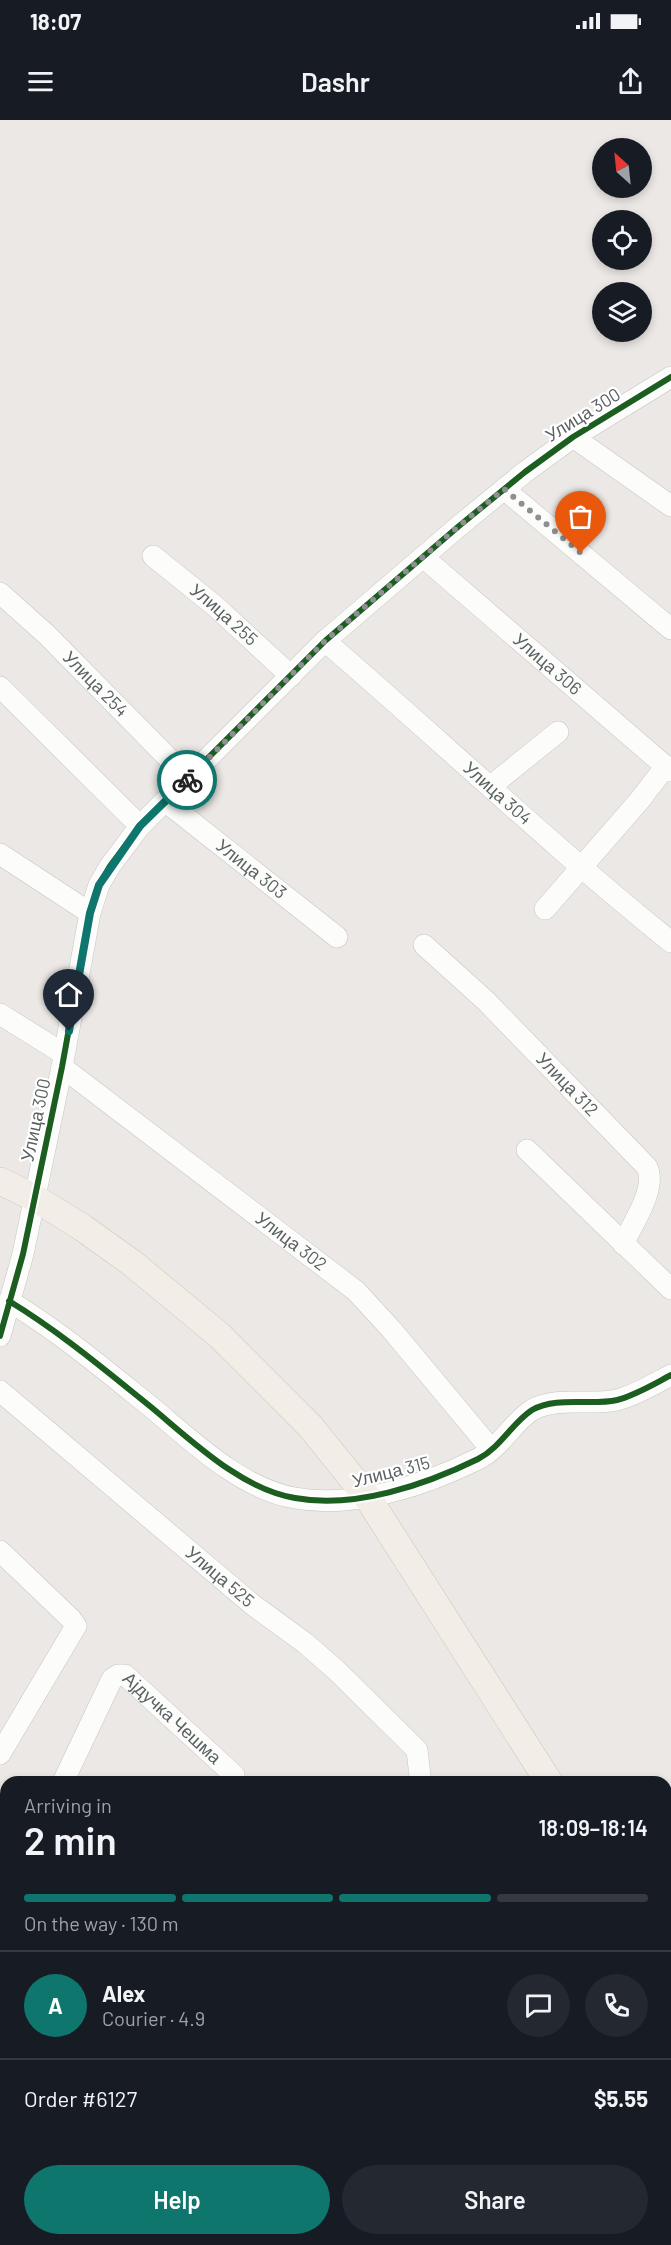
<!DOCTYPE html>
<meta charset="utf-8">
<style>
:root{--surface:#171b24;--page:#242831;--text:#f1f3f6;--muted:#9ea1a6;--line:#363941;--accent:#0f766e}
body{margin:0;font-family:Barlow,sans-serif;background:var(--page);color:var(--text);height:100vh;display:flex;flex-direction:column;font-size:22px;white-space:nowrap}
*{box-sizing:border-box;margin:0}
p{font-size:20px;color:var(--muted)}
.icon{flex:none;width:33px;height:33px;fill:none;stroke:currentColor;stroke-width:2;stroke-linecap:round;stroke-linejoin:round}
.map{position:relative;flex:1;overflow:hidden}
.panel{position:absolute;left:0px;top:1656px;width:672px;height:470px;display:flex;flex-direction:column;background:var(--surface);border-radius:18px 18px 0 0;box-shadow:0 3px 9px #0003}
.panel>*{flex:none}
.needle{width:39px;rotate:333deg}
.tools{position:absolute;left:592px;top:18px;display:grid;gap:12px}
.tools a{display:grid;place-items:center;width:60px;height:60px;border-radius:50%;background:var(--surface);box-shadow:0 3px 9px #0003;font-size:30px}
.pin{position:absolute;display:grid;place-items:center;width:51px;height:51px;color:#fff;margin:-62px -26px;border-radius:50% 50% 50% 0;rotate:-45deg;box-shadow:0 0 6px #0007}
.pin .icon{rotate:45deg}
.courier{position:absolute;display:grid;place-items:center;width:60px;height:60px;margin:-30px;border:4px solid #0f766e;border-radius:50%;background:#fff;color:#222;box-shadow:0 2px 8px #0007}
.summary em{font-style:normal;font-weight:600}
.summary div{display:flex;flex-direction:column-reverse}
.summary{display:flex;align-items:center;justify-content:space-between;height:102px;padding:0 24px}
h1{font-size:39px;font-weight:600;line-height:45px}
.bar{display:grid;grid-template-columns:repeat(4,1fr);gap:9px 6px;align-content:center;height:72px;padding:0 24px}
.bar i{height:8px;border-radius:4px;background:var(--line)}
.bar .selected{background:var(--accent)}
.bar p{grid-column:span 4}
.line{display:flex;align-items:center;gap:15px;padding:0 24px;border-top:2px solid var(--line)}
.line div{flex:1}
.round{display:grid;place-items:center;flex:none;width:63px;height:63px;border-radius:32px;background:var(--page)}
.button{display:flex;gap:12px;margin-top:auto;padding:12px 24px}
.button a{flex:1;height:69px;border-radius:36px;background:var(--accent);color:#fff;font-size:24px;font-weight:600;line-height:69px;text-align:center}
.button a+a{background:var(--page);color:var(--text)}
.status{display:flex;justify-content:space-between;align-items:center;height:42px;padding:0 30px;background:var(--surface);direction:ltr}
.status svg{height:16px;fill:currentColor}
header{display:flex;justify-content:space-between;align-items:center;height:78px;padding:0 24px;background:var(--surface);font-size:27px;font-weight:600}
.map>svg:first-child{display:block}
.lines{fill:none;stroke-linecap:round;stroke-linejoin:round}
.minor-casing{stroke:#c7c6c6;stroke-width:22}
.major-casing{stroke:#d3c3b4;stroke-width:28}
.minor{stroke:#fcfcfb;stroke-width:21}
.major{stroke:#f2ede7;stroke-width:27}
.cycleway-casing{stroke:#fff;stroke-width:10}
.cycleway{stroke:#1b5e20;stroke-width:6}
.done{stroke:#8d9090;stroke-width:6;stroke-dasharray:0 10.8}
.route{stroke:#0f766e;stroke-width:8}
.labels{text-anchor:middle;stroke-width:4.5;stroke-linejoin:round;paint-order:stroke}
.street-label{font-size:18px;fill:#5b6163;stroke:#fff}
</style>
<div class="status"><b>18:07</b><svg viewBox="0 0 49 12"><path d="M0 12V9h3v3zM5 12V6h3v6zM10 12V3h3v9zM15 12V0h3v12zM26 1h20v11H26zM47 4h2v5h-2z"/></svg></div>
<header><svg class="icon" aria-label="menu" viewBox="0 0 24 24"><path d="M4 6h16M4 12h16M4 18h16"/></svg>Dashr<svg class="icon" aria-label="share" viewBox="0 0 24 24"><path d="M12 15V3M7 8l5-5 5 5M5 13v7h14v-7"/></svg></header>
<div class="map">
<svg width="671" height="2125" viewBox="0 0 671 2125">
<rect width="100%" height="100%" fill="#ebe8e5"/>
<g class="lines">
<g class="minor-casing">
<g id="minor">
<path d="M573,317L671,386"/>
<path d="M504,369L671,509"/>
<path id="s1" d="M153,436L215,486L291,556"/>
<path id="s2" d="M423,437L671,651"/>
<path id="s3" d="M0,473L47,515L188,658"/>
<path id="s4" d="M325,521C441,621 552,726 671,822"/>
<path d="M0,567L140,706"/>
<path d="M491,666L558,612"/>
<path id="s5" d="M165,681L337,817"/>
<path d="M0,734L90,793"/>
<path d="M545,789L639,681L666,646"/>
<path id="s6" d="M424,825L486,881L647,1047C657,1069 633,1103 623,1124"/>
<path d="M0,894L64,934"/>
<path id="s7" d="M62,947L356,1171L391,1209L491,1329"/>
<path d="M527,1030L671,1169"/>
<path d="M9,1181C60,1212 105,1250 151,1287C192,1321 241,1369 295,1378C355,1389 425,1365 478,1339C500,1328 512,1303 532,1290C557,1276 591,1286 617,1280C636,1275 654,1264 671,1255"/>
<path d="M0,1216L23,1134L62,947L90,793L99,765L110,746L140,706L325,521L459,406L525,352L573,317L671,257"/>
<path id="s8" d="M0,1271L253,1485L305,1523L336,1550L417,1630L420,1656"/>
<path d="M0,1431L71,1499L76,1506L0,1634"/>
<path id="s9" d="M63,1662L112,1559L118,1555H125L234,1655"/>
<path d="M0,1694L6,1700"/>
<path d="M0,1880L6,1887"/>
<path d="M666,2018L671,2017"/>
<path d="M37,2120L43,2125"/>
<path d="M574,2120L575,2125"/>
<path d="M95,2125L100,2120"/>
<path d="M114,2125L119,2120"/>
<path d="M230,2125L234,2121L242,2125"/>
</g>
</g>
<g class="major-casing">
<path id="major" d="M0,1061L35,1078L83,1108L132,1143L219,1215L310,1306L368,1378L549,1662
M666,1848L671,1856"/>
</g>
<use href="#minor" class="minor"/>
<use href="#major" class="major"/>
<g class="cycleway-casing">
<path id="cycleway" d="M9,1181C60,1212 105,1250 151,1287C192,1321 241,1369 295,1378C355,1389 425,1365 478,1339C500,1328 512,1303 532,1290C557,1276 591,1286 617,1280C636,1275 654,1264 671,1255
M0,1216L23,1134L62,947L90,793L99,765L110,746L140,706L325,521L459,406L525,352L573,317L671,257"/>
</g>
<use href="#cycleway" class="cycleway"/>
</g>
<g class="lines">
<path class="done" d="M187,660L325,521L459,406L504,369L581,433"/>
<path class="route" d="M69,911L90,793L99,765L140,706L187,660"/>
</g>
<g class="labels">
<g class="street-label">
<text transform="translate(583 295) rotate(-32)" y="6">Улица 300</text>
<text dy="6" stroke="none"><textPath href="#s1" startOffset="92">Улица 255</textPath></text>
<text dy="6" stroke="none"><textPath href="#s2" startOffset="164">Улица 306</textPath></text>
<text dy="6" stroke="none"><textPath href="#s3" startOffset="132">Улица 254</textPath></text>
<text dy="6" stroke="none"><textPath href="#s4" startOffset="230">Улица 304</textPath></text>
<text dy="6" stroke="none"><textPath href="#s5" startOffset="110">Улица 303</textPath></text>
<text dy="6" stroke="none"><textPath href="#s6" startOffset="200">Улица 312</textPath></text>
<text transform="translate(36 1000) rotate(-78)" y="6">Улица 300</text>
<text dy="6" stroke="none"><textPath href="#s7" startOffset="288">Улица 302</textPath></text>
<text transform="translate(391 1352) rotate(-14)" y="6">Улица 315</text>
<text dy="6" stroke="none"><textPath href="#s8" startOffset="288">Улица 525</textPath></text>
<text dy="6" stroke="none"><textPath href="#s9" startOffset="192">Ајдучка Чешма</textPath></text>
</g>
</g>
</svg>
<div class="tools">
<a><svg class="needle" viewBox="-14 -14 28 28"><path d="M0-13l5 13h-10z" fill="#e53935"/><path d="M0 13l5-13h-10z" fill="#9ea1a6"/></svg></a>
<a><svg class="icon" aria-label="locate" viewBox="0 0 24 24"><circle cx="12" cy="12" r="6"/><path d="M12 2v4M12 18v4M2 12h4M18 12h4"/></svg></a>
<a><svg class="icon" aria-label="layers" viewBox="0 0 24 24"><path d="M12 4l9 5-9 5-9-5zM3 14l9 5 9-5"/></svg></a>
</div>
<div class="pin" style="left:581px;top:433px;background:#ea580c"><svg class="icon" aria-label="bag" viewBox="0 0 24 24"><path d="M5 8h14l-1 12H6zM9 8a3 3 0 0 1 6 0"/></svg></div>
<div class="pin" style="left:69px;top:911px;background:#1f2937"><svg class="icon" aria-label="home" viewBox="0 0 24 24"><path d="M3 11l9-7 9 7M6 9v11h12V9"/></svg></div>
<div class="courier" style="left:187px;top:660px"><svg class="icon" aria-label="bike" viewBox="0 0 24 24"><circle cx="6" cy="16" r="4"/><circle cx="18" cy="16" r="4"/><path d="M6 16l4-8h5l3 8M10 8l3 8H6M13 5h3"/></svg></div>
<section class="panel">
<div class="summary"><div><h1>2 min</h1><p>Arriving in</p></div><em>18:09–18:14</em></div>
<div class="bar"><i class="selected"></i><i class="selected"></i><i class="selected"></i><i></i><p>On the way · 130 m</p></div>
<div class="line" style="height:108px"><b class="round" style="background:var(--accent);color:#fff">A</b><div><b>Alex</b><p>Courier · 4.9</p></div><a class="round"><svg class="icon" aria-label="chat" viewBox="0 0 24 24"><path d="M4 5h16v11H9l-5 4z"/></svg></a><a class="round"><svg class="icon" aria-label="phone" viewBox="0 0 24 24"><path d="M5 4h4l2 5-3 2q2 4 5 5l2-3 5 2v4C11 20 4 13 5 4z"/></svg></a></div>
<div class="line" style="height:78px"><div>Order #6127</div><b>$5.55</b></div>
<div class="button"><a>Help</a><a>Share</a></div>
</section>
</div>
